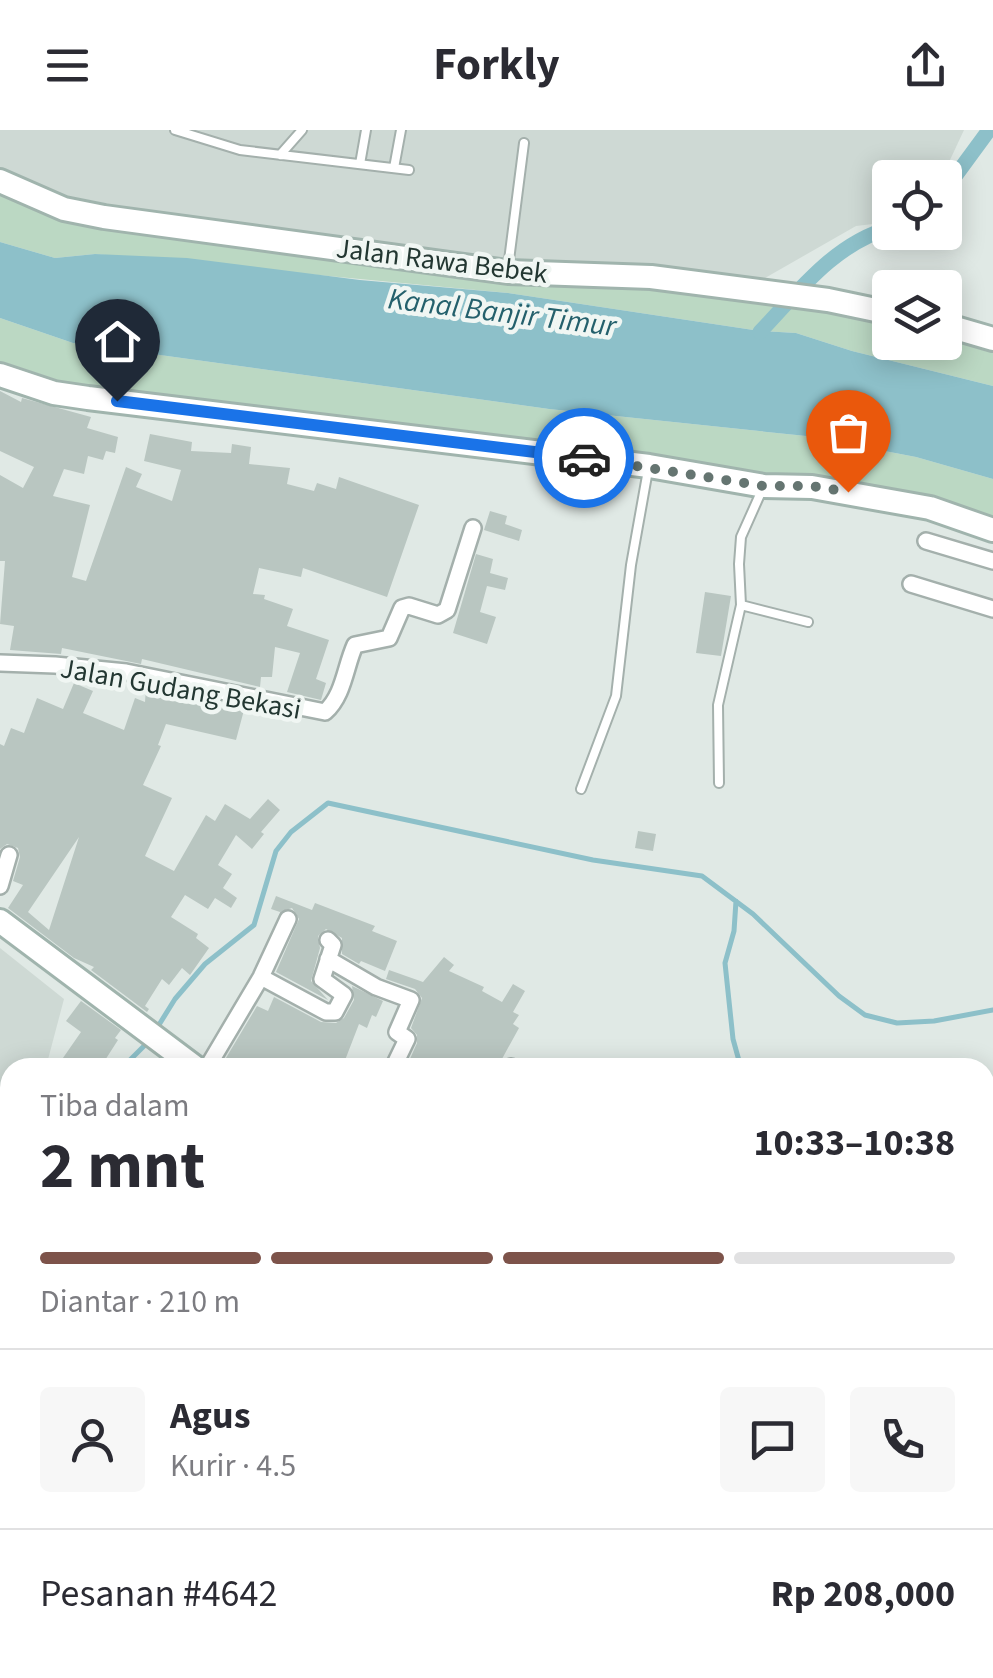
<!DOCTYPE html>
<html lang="id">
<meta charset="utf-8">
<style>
:root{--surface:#fff;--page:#f7f7f7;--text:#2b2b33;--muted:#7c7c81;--line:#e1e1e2;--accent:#7d534a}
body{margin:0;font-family:"Source Sans 3",sans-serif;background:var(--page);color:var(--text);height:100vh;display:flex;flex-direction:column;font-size:38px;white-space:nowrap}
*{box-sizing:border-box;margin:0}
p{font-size:32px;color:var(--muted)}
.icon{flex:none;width:55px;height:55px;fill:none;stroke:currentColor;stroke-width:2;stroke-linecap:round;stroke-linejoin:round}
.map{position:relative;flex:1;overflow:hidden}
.drawer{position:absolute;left:0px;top:928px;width:995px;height:622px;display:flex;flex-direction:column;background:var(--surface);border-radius:30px 30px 0 0;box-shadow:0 5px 25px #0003}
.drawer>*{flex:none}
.fabs{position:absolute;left:872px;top:30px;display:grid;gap:20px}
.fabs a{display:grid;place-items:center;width:90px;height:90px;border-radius:10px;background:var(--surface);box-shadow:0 5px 25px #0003;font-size:50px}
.pin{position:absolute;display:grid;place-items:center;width:85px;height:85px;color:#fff;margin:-102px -42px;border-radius:50% 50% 50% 0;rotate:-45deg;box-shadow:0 0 10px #0007}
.pin .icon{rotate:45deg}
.courier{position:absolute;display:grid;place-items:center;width:100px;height:100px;margin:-50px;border:8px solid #1a73e8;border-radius:50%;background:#fff;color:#222;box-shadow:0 2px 12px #0007}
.summary em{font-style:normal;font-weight:700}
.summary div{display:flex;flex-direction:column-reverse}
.summary{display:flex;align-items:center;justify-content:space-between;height:170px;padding:0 40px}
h1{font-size:65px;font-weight:700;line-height:75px}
.bar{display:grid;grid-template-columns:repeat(4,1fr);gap:15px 10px;align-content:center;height:120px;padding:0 40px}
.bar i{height:12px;border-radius:8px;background:var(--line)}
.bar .current{background:var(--accent)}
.bar p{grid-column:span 4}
.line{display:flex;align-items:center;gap:25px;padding:0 40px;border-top:2px solid var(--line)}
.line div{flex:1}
.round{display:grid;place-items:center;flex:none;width:105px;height:105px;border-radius:10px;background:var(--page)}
header{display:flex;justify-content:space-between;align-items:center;height:130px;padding:0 40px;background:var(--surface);font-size:45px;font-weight:700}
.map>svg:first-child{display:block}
.built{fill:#ced9d4}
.green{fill:#bbd8c3}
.water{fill:#8dc0c9}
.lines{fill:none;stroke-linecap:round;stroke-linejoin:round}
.stream{stroke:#8dc0c9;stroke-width:5}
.canal{stroke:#8dc0c9;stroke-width:15}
.building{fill:#b9c6c1;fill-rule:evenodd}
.lane-casing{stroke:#a4b0ac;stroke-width:12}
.street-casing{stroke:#a4b0ac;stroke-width:20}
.secondary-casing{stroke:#a0b4ad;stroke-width:28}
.lane{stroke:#fff;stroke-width:8}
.street{stroke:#fff;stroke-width:15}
.secondary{stroke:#fff;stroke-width:22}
.done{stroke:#657571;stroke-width:10;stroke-dasharray:0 18}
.route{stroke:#1a73e8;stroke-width:12}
.labels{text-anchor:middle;stroke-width:9;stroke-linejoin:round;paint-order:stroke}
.street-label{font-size:28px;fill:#233732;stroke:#f0f6f3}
.water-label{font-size:30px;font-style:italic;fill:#24606c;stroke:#f0f6f3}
</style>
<header><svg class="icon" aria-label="menu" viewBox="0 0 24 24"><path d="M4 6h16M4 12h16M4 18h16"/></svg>Forkly<svg class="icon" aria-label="share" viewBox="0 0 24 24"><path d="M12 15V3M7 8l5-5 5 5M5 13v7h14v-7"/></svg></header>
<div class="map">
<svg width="993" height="1548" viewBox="0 0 993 1548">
<rect width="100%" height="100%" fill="#e0e9e5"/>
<path class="built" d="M0,0H964L942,47L890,48V92L856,96L744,160L162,95L0,51Z
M0,818L64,869L46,937L10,938L9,981L0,975Z"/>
<path class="green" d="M0,51L64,79L890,183V212H945V195L993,209V256L852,221L796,203L760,201L508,163L95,124L55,128L0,112Z
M0,188L73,213L549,279L806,306L916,327L993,349V401L897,371L0,245Z"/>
<path class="water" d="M0,112L55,128L95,124L187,128L360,150L508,163L760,201L796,203L852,221L993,256V349L916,327L806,306L549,279L73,213L0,188Z"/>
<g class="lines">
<path class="stream" d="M736,771L734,801L725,833L733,909L741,938
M157,898L175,869L205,834L254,795L276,721L291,702L328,673L593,730L702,746L753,784L839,866L865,885L897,893L934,891L993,880
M122,938L148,912
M985,1169L993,1173
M509,1540L519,1548"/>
<path class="canal" d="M945,60L989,0
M760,202C798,162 835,113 890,98"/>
</g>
<path class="building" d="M0,261L21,272L22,268L91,287L87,298L118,307L115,323L106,321L103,330L88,326L84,344L64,339L53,366L90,375L72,447L86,451L126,337L142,344L136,357L172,371L181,340L144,331L150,304L192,312L191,321L231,323L232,314L251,317L249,334L290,338L287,354L314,361L317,353L336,359L339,347L419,375L387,467L303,438L301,447L259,438L253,464L265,465L264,469L293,479L287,496L329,510L316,549L326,553L321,570L287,562L300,523L275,517L272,547H261L260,557L142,529L141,534L62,518L61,524L10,520L14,496L0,494L5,431H0V345L23,358L34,337L0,321Z
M490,381L507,386L505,394L522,400L519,411L484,400Z
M476,424L493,429L490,443L508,448L505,460L487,456L480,482L496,487L487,514L453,503Z
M705,462L731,466L721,526L696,523Z
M74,553L93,561L83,583L124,600L135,568L145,572L146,558L173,563L172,571L244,580L236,610L166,594L158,615L161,616L143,655L172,668L145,726L174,741L206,685L215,691L225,674L250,689L268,669L280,680L261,702L264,704L252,719L236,705L218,735L232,744L223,758L237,768L231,778L215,768L208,779L185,765L171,787L198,804L196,808L209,818L190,845L182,838L169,855L162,849L145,876L149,879L147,882L91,840L94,837L74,828L8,778L23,755L13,751L20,727L18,718L7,714L0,719V614L4,616L11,598L24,603L37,568L63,579ZM79,707L49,800L28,782Z
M638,701L656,704L653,721L635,718Z
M276,766L312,780L315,773L375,796L372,801L397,811L385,841L361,831L359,834L342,824V808L326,799L318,806L320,818L311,851L328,870L276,842L299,789L292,778L280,782L271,779Z
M444,827L454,835L449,841L484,857L482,861L502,872L513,854L525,861L513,882L519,885L513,894L519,898L497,938H406L417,913V905L411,898L422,868L415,859L386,849L389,840L423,852Z
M352,856L383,871L376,887L372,885L367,898L359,894L342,938H220L257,876L268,881L274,867L321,892L336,893L344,888L354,870Z
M81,871L121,900L115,908L118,910L100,938H56L81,902L66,891Z"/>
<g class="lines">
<g class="lane-casing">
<path id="lane" d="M175,0L240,20L409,40
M280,25L302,0
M360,34L366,0
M394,38L401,0
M508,138L524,13
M741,475L808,492
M719,653L718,575L741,475L739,434L741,407L762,360
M581,659L616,566L631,435L648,340"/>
</g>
<g class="street-casing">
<path id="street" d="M926,411L993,431
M911,454L993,479
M0,533L55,535L126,542L325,582C344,565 345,537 355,515L389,508L402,478L409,476L438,485L447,480L473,398
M0,756L9,725
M328,829L376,857L411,870L397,902L407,909L393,938
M261,847L326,882H335L344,865L322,849L333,815L328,810
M207,938L261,847L288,789
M511,938V937
M985,1328L993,1310
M985,1446L993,1430
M985,1473L993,1460
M426,1540L435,1548
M665,1540L670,1548
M614,1548L624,1540
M814,1548L820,1540"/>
</g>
<g class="secondary-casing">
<path id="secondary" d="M0,51L64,79L104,87L508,142L651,147L828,170L890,183
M945,195L993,209
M0,245L54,263L88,268L649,336L764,356L812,357L930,378L993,400
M0,791L196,938
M985,1530L993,1538"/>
</g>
<use href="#lane" class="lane"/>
<use href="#street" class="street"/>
<use href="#secondary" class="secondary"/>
</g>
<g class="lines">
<path class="done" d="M584,328L764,356H812L848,362"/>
<path class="route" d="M117,271L584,328"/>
</g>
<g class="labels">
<g class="street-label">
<text transform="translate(442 130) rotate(7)" y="10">Jalan Rawa Bebek</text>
<text transform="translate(181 558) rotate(10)" y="10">Jalan Gudang Bekasi</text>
</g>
<g class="water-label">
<text transform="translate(502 182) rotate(7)" y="10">Kanal Banjir Timur</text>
</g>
</g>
</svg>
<div class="fabs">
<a><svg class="icon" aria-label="locate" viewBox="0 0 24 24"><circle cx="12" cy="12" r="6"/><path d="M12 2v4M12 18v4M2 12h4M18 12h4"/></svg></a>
<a><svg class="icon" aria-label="layers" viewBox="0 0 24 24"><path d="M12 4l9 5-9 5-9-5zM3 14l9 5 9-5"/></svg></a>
</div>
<div class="pin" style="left:848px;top:362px;background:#ea580c"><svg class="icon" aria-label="bag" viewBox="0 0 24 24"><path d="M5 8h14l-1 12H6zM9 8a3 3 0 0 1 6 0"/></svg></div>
<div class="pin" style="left:117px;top:271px;background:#1f2937"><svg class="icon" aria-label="home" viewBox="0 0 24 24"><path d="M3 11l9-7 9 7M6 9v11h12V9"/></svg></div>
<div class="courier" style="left:584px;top:328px"><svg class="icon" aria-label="car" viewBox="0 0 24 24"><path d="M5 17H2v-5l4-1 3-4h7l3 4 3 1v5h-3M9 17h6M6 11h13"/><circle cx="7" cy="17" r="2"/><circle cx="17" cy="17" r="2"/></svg></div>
<section class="drawer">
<div class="summary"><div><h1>2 mnt</h1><p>Tiba dalam</p></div><em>10:33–10:38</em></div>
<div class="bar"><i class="current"></i><i class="current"></i><i class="current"></i><i></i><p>Diantar · 210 m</p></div>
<div class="line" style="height:180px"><a class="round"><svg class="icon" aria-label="person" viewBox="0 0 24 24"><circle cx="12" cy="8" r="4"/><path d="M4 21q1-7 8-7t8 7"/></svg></a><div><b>Agus</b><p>Kurir · 4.5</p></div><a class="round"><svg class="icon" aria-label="chat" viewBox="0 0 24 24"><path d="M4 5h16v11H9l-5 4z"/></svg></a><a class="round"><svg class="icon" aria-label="phone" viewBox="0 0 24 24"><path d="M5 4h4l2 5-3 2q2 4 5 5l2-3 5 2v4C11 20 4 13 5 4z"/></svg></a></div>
<div class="line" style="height:130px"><div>Pesanan #4642</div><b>Rp 208,000</b></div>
</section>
</div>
